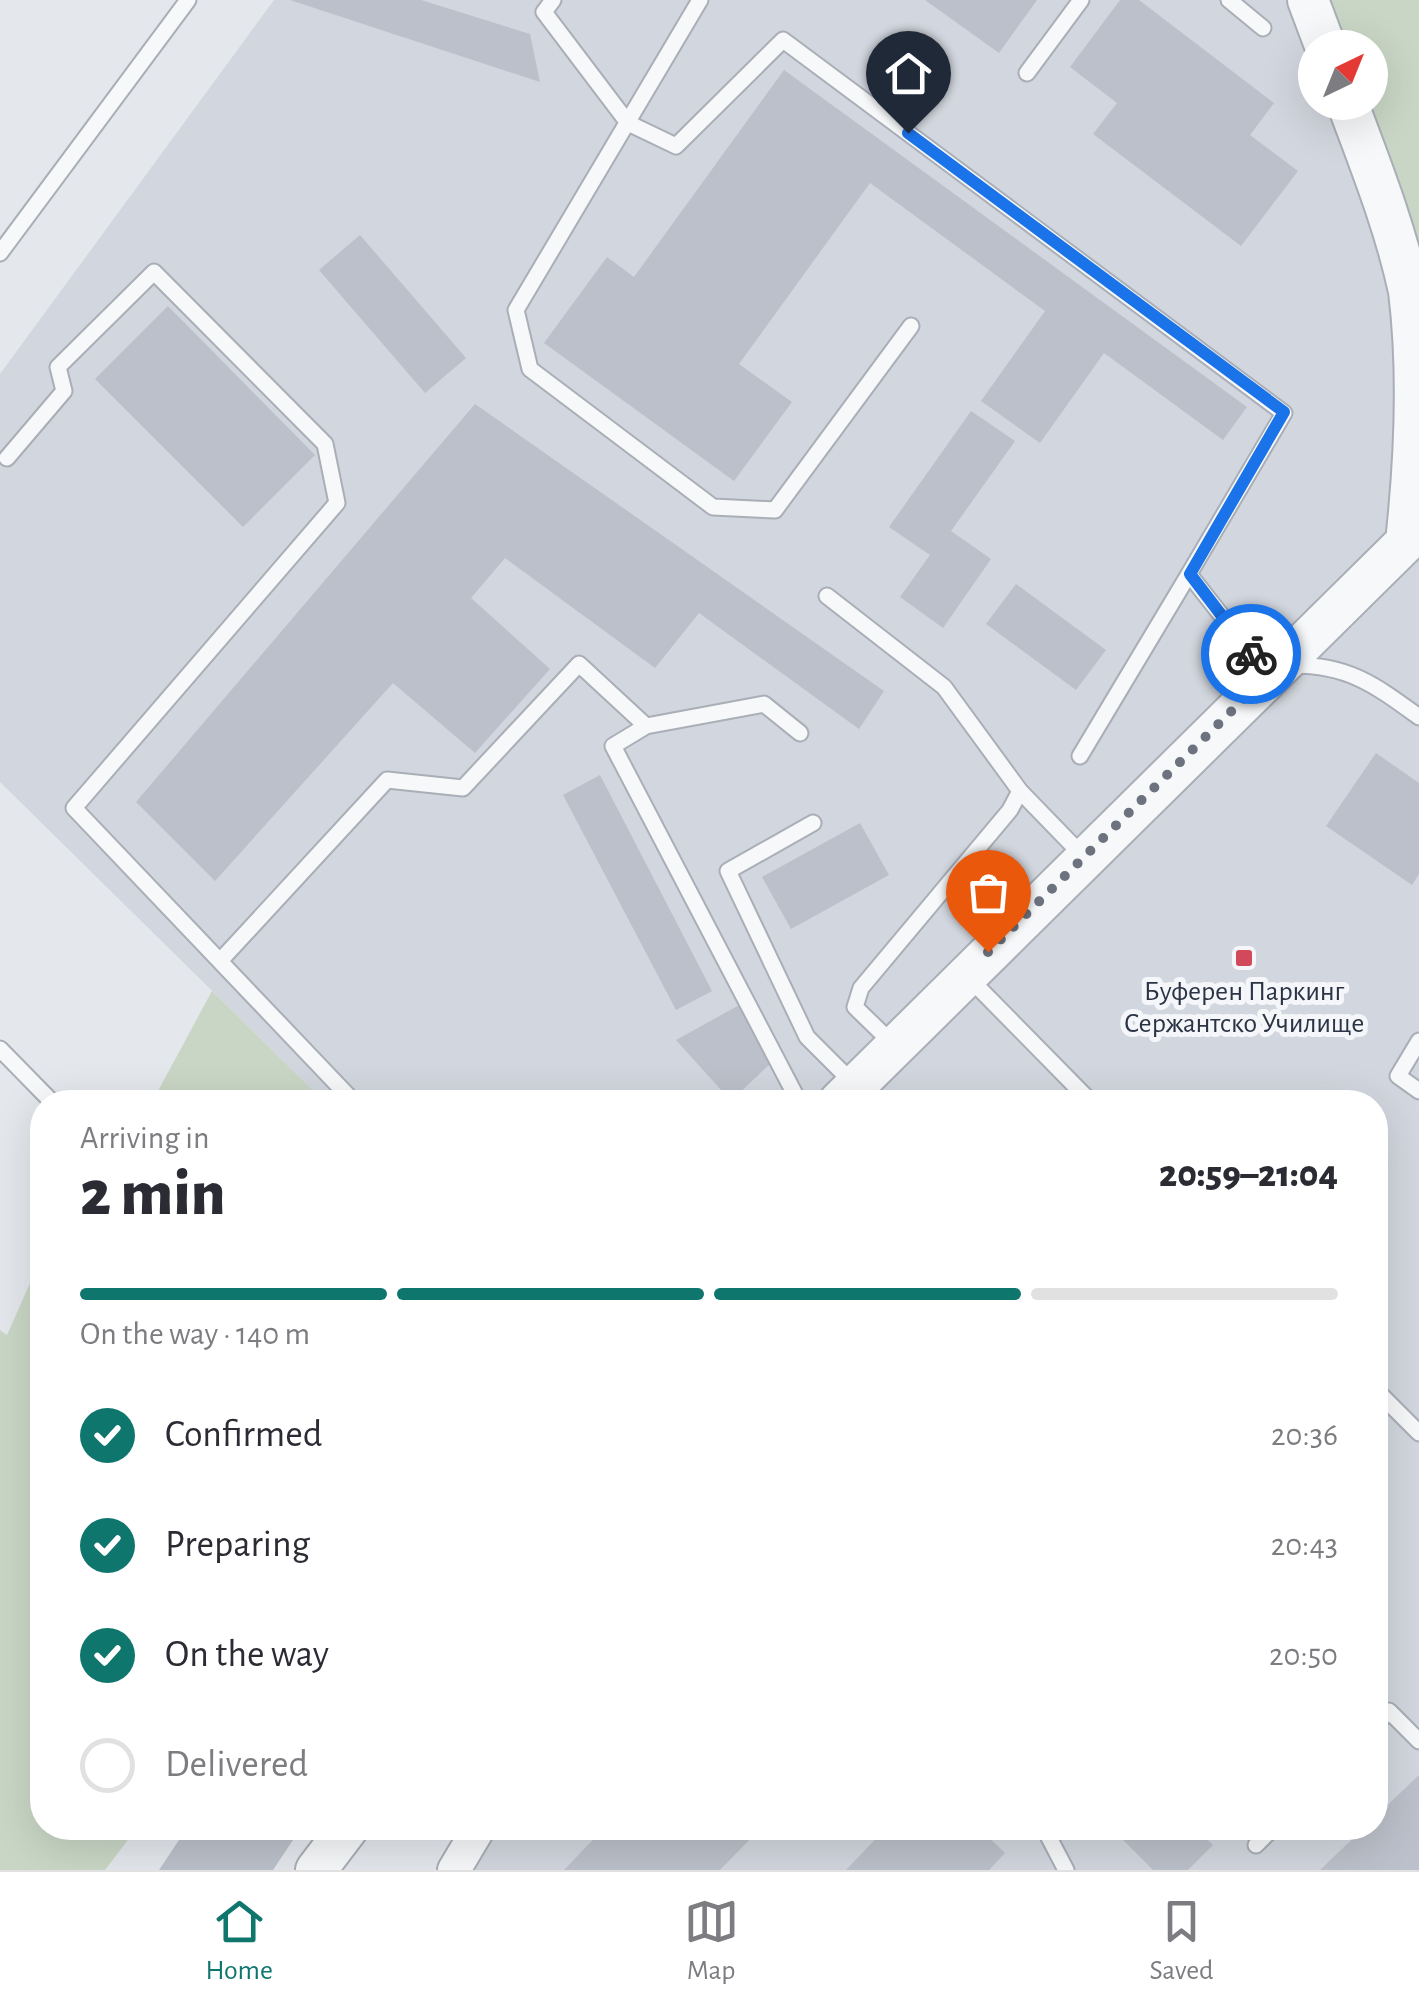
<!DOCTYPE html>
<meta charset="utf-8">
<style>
:root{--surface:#fff;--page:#f2f2f3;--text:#2b2b33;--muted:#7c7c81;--line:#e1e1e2;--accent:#0f766e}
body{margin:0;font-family:"Alegreya Sans",sans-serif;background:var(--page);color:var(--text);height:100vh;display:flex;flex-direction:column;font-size:38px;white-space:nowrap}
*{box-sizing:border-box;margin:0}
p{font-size:32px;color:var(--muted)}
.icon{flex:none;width:55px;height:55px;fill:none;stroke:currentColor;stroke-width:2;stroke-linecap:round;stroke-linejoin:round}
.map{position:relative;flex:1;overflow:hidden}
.sheet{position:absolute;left:30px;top:1090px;width:1358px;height:750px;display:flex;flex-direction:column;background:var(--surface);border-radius:40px;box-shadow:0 10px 40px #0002}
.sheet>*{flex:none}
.needle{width:65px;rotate:43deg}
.tools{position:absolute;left:1298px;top:30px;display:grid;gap:20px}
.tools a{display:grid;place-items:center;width:90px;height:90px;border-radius:50%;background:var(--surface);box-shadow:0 10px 40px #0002;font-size:50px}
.pin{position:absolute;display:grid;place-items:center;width:85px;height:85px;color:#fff;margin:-102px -42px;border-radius:50% 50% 50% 0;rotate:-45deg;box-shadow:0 0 10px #0007}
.pin .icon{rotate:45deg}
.courier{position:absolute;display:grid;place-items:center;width:100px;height:100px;margin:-50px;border:8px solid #1a73e8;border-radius:50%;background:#fff;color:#222;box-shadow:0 2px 12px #0007}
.head em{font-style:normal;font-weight:800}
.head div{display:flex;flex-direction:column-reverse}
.head{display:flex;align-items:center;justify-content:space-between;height:170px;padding:0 50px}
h1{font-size:65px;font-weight:800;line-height:75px}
.bar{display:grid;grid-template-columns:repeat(4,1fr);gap:15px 10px;align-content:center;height:120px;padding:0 50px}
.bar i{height:12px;border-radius:8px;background:var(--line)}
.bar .active{background:var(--accent)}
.bar p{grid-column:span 4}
ol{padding:0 50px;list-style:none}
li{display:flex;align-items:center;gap:30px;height:110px}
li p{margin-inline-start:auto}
li .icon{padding:10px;border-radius:50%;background:var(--accent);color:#fff;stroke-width:4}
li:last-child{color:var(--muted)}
li i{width:55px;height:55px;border:5px solid var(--line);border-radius:50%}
.tab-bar{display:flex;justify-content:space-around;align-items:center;height:140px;border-top:2px solid var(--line);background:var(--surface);font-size:28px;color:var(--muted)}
.tab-bar a{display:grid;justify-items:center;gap:5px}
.tab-bar .active{color:var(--accent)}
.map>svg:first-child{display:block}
.built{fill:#d2d6de}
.green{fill:#c9d6c5}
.building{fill:#bbc0ca}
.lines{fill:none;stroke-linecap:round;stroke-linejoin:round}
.service-casing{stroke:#a9aeb7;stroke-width:19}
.minor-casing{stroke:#a9aeb7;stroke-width:36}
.tertiary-casing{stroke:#a9aeb7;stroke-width:44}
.service{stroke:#f7f8fa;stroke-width:15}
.minor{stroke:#f7f8fa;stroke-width:32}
.tertiary{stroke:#f7f8fa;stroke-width:40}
.done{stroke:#6c737f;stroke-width:10;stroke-dasharray:0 18}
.route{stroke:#1a73e8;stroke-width:12}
.poi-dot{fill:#d1495b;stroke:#f4f6f9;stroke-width:4}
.labels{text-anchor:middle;stroke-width:10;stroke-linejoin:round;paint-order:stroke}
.poi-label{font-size:28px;fill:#2b3445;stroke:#f4f6f9}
</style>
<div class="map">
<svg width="1419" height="1870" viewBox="0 0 1419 1870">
<rect width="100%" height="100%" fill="#e4e7ec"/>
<path class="built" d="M274,0H1316L1315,102L1358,103L1410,232L1419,241V1870H470L497,1828H1375V1102H325L0,782V374Z"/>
<path class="green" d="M1316,0H1419V241L1410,232L1358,103L1370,102V48L1336,47Z
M212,991L325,1102H152Z
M42,1256V1828H137L105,1870H0V1330L7,1335Z"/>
<path class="building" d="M290,0H421L530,34L540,82Z
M925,0H1037L999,53Z
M1120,0H1139L1274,103L1250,135L1298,171L1241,246L1093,134L1117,103L1070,67Z
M784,70L1247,407L1223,440L1104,353L1040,443L981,401L1045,311L870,183L739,364L792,402L734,481L544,343L607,257L634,277Z
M360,235L466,358L425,393L319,270Z
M168,306L315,455L243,527L95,379Z
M475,404L884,691L859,729L699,613L655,668L505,558L471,598L550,669L475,753L393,683L215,881L136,802Z
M971,411L1015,441L951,531L991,559L943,628L900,597L930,555L889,527Z
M1016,584L1106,650L1076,690L986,624Z
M1376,753L1419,783V874L1412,885L1326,826Z
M600,775L712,991L676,1010L563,795Z
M860,823L889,875L791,929L762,877Z
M743,1003L772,1062L731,1101L676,1040Z
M1419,1775V1870H1320L1364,1828H1375V1817Z
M187,1828H301L273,1870H159Z
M604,1828H761L720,1870H564Z
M886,1828H979L1005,1853L989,1870H846Z
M1111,1828H1195L1213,1845L1188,1870H1153Z"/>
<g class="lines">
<g class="service-casing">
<path id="service" d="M553,0L544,12L628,123L676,146L783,40L1284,413L1189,574L1268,675
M700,0L516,310L530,369L713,507L775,510L911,326
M1229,0L1263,28
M1027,73L1081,0
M0,253L188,0
M7,458L64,391L58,367L154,272L325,444L337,503L74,808L354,1102
M827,596L944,687L1020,791L1010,810L861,988L855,1007L894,1045
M1293,665C1349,665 1375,685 1419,717
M1080,756L1189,574
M1020,791L1083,856
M813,823L728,871L807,1037L854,1084
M220,961L387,780L463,788L579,664L646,726
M968,977L1091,1102
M1419,1041L1398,1076L1419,1091
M0,1049L52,1102
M799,1102L613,746L646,726L764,704L800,733
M1375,1389L1419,1433
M1375,1725L1389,1711L1419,1741
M1044,1828L1066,1870
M1256,1845L1273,1828"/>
</g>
<g class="minor-casing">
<path id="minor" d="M454,1870L479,1828"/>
</g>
<g class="tertiary-casing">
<path id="tertiary" d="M1308,0L1326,48
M839,1102L1406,542C1415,460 1419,372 1409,291C1395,226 1370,164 1347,102
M316,1870L348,1828"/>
</g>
<use href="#service" class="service"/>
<use href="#minor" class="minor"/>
<use href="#tertiary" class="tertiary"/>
</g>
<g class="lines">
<path class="done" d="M988,952L1268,675L1251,654"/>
<path class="route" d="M908,133L1284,412L1190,574L1251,654"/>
</g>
<rect class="poi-dot" x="1234" y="948" width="20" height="20" rx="5"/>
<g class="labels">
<g class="poi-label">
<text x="1244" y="1000">Буферен Паркинг<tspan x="1244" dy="32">Сержантско Училище</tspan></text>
</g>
</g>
</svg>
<div class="tools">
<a><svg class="needle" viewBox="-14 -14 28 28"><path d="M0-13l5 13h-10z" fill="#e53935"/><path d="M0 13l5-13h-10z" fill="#7c7c81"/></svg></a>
</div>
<div class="pin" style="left:988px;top:952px;background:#ea580c"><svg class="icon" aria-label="bag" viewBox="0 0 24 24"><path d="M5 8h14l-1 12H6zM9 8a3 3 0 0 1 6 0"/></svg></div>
<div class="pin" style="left:908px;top:133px;background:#1f2937"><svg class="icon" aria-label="home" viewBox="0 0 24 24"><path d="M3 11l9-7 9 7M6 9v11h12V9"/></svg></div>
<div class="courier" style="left:1251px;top:654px"><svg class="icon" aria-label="bike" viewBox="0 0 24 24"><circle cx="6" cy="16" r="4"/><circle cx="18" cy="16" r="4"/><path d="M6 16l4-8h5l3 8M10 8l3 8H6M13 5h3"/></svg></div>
<section class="sheet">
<div class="head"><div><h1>2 min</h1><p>Arriving in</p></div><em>20:59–21:04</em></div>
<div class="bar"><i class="active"></i><i class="active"></i><i class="active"></i><i></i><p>On the way · 140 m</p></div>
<ol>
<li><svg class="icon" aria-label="check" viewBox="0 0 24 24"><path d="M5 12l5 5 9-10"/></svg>Confirmed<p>20:36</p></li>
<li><svg class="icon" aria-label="check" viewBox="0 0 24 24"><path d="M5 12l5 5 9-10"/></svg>Preparing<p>20:43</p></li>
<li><svg class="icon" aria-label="check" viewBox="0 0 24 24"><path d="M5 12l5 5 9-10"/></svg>On the way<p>20:50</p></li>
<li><i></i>Delivered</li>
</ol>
</section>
</div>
<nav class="tab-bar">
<a class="active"><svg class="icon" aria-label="home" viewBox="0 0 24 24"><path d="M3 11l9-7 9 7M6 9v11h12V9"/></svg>Home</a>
<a><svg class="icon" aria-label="map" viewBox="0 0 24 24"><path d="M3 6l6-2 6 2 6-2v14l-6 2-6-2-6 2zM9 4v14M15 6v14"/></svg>Map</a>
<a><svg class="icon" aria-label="saved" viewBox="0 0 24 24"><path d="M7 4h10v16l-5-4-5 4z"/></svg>Saved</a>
</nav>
